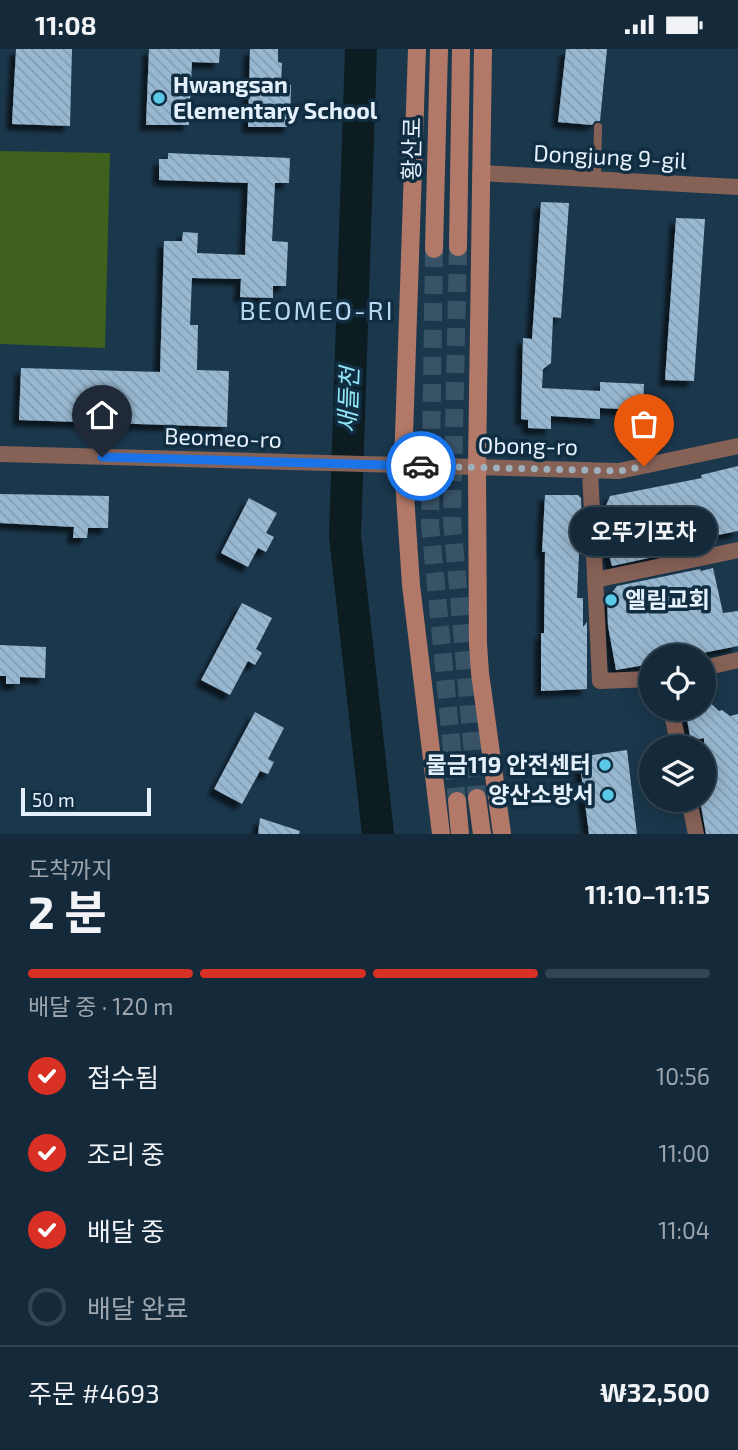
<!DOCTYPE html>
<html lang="ko">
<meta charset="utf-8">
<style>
:root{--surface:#142939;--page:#1d3141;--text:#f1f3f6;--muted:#9da6ae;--line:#334553;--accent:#d93025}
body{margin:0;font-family:"Exo 2","Noto Sans KR",sans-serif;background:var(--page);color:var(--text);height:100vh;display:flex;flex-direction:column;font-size:26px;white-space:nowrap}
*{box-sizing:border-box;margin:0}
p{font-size:23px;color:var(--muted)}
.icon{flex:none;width:38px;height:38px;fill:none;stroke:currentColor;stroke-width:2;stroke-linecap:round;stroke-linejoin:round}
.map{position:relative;height:785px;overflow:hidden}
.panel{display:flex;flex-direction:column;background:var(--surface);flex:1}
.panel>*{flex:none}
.fabs{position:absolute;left:639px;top:595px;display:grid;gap:14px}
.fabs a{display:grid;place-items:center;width:77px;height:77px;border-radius:50%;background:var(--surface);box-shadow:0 4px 18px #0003,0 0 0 2px var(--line);font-size:35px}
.scale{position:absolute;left:21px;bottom:18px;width:130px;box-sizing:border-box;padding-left:7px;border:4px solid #e4f1fc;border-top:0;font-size:19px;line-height:24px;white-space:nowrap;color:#e4f1fc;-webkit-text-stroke:5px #112d41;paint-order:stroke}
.pin{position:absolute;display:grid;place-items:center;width:60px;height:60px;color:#fff;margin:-72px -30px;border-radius:50% 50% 50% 0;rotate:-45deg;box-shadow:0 0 7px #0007}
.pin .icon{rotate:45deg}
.courier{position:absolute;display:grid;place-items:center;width:70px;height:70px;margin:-35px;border:5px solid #1a73e8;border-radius:50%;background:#fff;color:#222;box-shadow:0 2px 9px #0007}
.bubble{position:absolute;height:49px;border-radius:24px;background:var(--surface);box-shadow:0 4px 18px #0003,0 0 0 2px var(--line);font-size:23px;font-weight:700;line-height:49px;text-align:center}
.overview em{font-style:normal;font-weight:700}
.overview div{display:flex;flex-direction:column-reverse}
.overview{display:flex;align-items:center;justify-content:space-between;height:119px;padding:0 28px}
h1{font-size:46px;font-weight:700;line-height:52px}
.bar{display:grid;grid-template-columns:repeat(4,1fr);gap:10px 7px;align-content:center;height:84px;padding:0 28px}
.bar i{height:9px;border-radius:5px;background:var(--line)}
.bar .active{background:var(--accent)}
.bar p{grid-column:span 4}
.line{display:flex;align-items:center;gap:18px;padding:0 28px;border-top:2px solid var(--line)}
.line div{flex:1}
ol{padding:0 28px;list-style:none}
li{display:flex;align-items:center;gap:21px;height:77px}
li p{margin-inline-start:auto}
li .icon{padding:7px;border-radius:50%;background:var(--accent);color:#fff;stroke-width:4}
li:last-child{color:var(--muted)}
li i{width:38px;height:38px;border:4px solid var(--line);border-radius:50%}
.status{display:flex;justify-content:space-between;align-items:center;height:49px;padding:0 35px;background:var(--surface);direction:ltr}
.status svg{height:19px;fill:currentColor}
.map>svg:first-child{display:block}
.grass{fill:#3f611e}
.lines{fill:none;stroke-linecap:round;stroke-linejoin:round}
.river{stroke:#0c1c20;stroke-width:32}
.building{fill:url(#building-back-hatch);filter:url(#shadow)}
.secondary-tunnel{stroke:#395366;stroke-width:18;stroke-dasharray:18 9;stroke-linecap:butt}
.lane{stroke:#866156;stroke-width:8}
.street{stroke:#866156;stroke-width:16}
.secondary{stroke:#b37968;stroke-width:18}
.done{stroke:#9eb0be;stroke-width:7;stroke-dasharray:0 12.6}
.route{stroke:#1a73e8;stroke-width:9}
.poi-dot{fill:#5ac8e6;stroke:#112d41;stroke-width:2.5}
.labels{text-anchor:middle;stroke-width:7;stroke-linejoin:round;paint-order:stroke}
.poi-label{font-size:23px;font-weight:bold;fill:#e4f1fc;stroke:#112d41;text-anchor:start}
.street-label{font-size:23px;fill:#e4f1fc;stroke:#112d41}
.water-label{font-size:24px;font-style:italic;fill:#92e7f9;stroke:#112d41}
.quarter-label{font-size:26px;letter-spacing:2px;fill:#b7d8f1;stroke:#112d41}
</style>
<div class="status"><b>11:08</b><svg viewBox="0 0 49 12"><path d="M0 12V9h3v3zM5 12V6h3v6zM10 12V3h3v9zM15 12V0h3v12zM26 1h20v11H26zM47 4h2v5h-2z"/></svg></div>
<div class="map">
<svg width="738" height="785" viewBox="0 0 738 785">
<defs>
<pattern id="building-back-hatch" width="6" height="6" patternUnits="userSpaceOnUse" patternTransform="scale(1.75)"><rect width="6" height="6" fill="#98b8d1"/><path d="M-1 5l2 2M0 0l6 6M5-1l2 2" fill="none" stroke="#839cb0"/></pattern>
<filter id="shadow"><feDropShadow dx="-6" dy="6" stdDeviation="2" flood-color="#0009"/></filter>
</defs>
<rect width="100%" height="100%" fill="#1b374c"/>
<path class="grass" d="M0,102L110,104L105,299L0,295Z"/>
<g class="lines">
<path class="river" d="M361,0L345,487L378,785"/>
</g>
<path class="building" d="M16,0H72L70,77L12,75Z
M149,0H220L219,14L192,13L189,76H146Z
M250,0H278V13L282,14L281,35L291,36L290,78H248Z
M566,0H607L600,72H595L592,76L558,73Z
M168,104L290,109L289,134H275L272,192L288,193L286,237H273V249L240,248L241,230L192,229L190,276H198L197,321L229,322L227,378L19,371L21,319L160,323L164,192H182L183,183L198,184L197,204L245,206L248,134L159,131V110H168Z
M541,153L569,154L561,269L553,268L551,314L543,320L542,339L600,342V333L644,335L643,361L600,359V370L551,367V380L528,379V371L521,370L523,289L532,290Z
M676,169L705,170L694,332L665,331Z
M738,417V482L693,491L695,499L612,517L603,482V464L610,447L702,429L701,426Z
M0,445L109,447L108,479H88L87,489H73L74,478L0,474Z
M545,446H578L581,449L583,505H579L577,549H583V578L587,573V640L541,642V584H544L545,503H542Z
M249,449L277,464L266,484L274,488L266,503L258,499L248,518L221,504Z
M713,519L723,564L738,562V597L687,607H651V615L616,621L608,577L607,550L617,537L700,520L701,522Z
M242,554L272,569L256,600L262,604L255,616L248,612L230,646L201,631Z
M0,596L46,598L45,629L20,628V635H6V627H0Z
M704,648L719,662L722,661L730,667L738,665V785H706L700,751H704V689L691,692L685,660H704Z
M255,663L284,679L268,710L274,713L268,725L260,722L242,755L214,740Z
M627,701L637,785H589L579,708Z
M260,769L300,782L299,785H258Z"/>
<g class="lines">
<path class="secondary-tunnel" d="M458,198L452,472L477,749
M434,200L430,475L457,752"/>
<path class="lane" d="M597,130L598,78"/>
<path class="street" d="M480,124L738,138
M0,405L619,422L738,397
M590,421L600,632L651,630
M595,531L738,501
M704,619L738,611
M671,660L679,698
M689,751L696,785"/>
<path class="secondary" d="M417,0L403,416L411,536L441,785
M483,0L477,418L478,595L480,624L502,785
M458,198L461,0
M434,200L439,0
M477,749L482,785
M457,752L460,785"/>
</g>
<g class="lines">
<path class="done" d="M421,417L620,422L644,417"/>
<path class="route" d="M102,408L421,417"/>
</g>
<g class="poi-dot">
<circle cx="159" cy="49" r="7"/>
<circle cx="611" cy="551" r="7"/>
<circle cx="605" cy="716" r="7"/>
<circle cx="608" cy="746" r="7"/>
</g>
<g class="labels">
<g class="poi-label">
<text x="173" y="44">Hwangsan<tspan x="173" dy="26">Elementary School</tspan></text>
<text x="625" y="559">엘림교회</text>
<text x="591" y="724" text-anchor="end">물금119 안전센터</text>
<text x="594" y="754" text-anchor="end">양산소방서</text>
</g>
<g class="street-label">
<text transform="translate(412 100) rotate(-89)" y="8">황산로</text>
<text transform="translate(610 108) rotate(3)" y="8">Dongjung 9-gil</text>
<text transform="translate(223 389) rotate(2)" y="8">Beomeo-ro</text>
<text transform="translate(528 397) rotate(1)" y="8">Obong-ro</text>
</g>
<g class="water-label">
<text transform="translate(349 351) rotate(-88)" y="8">새들천</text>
</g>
<g class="quarter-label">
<text x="317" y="271">BEOMEO-RI</text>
</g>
</g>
</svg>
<div class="fabs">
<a><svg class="icon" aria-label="locate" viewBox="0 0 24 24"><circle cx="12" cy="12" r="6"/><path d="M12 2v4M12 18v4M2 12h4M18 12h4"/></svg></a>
<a><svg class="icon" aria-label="layers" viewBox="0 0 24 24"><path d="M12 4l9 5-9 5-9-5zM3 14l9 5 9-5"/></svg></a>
</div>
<div class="scale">50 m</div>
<div class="pin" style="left:644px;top:417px;background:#ea580c"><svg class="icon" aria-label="bag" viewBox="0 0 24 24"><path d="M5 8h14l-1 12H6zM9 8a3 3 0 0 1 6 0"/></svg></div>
<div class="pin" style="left:102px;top:408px;background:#1f2937"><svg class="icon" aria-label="home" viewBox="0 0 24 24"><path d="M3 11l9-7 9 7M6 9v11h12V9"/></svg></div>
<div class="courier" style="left:421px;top:417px"><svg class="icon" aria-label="car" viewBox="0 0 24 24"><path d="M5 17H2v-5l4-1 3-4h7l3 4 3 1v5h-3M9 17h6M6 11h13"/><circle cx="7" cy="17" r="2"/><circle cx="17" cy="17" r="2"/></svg></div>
<div class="bubble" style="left:570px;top:458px;width:147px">오뚜기포차</div>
</div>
<section class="panel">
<div class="overview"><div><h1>2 분</h1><p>도착까지</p></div><em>11:10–11:15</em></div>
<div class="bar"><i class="active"></i><i class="active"></i><i class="active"></i><i></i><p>배달 중 · 120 m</p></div>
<ol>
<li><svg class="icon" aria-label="check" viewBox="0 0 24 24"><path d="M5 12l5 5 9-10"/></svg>접수됨<p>10:56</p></li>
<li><svg class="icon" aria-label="check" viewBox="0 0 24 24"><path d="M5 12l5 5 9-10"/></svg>조리 중<p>11:00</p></li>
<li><svg class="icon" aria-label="check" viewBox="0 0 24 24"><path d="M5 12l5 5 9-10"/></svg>배달 중<p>11:04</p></li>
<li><i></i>배달 완료</li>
</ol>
<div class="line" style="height:91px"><div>주문 #4693</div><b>₩32,500</b></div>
</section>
